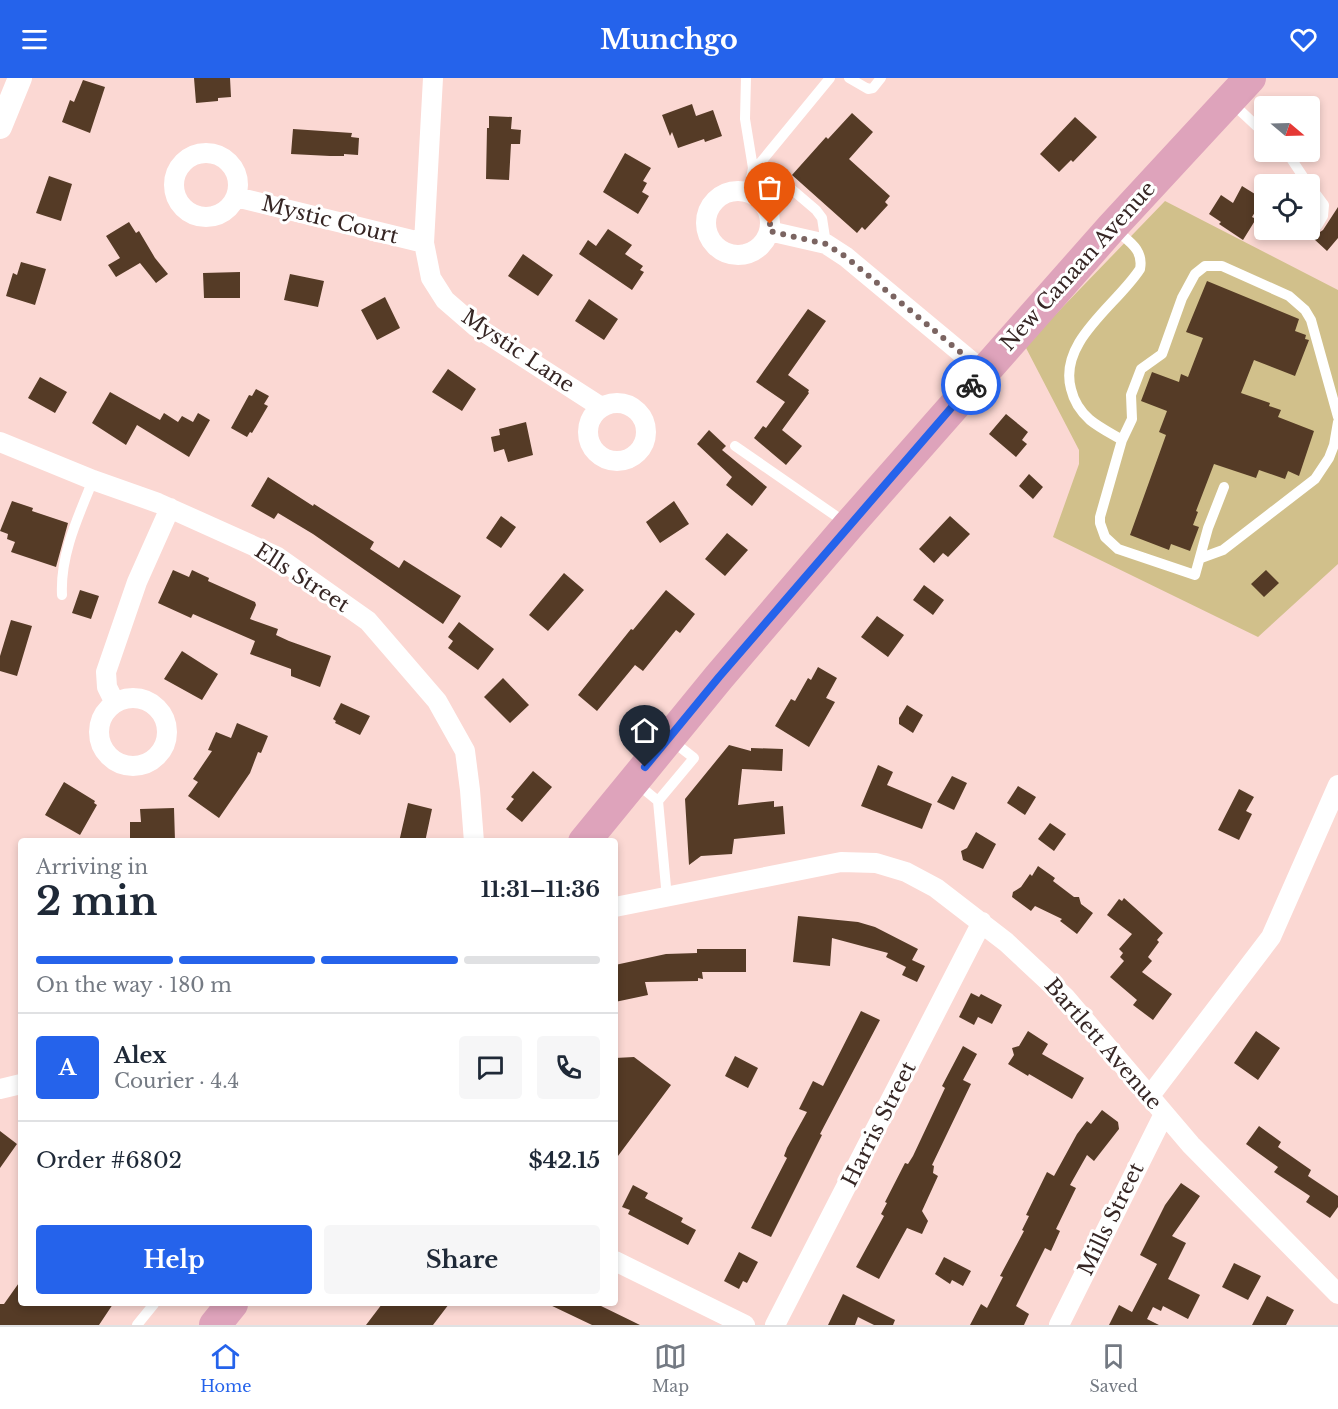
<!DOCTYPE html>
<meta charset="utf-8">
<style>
:root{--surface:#fff;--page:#f6f6f7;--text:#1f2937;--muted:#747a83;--line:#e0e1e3;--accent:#2563eb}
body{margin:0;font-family:"Libre Baskerville",serif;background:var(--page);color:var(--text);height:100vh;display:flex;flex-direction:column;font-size:22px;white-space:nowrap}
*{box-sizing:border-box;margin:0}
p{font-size:20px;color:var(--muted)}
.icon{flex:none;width:33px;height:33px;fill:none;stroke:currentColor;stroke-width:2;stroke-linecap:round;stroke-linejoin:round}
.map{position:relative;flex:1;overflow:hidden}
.details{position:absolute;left:18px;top:760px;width:600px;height:468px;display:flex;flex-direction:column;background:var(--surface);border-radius:6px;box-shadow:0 3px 9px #0003}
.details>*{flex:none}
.needle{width:39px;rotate:109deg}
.fabs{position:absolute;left:1254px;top:18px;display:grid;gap:12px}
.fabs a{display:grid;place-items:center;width:66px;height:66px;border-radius:6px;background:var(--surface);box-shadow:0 3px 9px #0003;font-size:30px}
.pin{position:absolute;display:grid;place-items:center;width:51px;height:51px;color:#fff;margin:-62px -26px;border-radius:50% 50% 50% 0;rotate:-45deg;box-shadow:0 0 6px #0007}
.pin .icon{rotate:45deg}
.courier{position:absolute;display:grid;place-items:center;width:60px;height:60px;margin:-30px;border:4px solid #2563eb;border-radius:50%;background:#fff;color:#222;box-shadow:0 2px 8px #0007}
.headline em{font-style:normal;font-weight:700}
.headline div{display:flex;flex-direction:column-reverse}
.headline{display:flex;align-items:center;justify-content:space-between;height:102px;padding:0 18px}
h1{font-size:39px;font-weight:700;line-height:45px}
.bar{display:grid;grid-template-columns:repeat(4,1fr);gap:9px 6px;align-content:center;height:72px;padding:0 18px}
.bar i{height:8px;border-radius:4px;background:var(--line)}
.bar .current{background:var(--accent)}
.bar p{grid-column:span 4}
.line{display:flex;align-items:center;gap:15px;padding:0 18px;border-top:2px solid var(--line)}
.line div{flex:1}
.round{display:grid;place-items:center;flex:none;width:63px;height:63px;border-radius:6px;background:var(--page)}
.cta{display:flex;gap:12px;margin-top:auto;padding:12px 18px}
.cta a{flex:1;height:69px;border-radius:6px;background:var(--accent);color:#fff;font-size:24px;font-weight:700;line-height:69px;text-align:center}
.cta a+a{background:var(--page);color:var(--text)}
header{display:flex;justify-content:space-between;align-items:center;height:78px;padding:0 18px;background:var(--accent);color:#fff;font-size:27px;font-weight:700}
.tabs{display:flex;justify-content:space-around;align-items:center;height:84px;border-top:2px solid var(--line);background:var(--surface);font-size:16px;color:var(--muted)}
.tabs a{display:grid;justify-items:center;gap:3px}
.tabs .current{color:var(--accent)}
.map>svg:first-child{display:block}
.green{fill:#d1c08b}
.building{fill:#553b26}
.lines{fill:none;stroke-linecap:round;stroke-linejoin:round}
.service{stroke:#fff;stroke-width:10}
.minor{stroke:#fff;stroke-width:20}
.tertiary{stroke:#fff;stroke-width:24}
.primary{stroke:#dea3bb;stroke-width:32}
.done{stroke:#7b6461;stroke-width:6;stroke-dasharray:0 10.8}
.route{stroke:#2563eb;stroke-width:8}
.labels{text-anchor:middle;stroke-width:6;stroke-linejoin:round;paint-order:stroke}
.street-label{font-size:21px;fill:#362624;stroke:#fff}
</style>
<header><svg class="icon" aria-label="menu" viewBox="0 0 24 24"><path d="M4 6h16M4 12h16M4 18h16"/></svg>Munchgo<svg class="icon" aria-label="heart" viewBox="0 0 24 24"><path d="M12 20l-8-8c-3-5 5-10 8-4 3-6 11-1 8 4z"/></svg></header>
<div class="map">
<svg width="1338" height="1247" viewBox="0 0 1338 1247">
<rect width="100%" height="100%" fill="#fbd8d3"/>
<path class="green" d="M1165,123L1338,212V486L1258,559L1053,459L1079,386V372L1025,268Z"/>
<path class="building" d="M194,0H230L231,19L218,20V23L196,25Z
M83,2L105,9L90,55L62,44L70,22L74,24Z
M692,26L696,38L713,32L722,58L705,64L704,61L678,70L672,54L670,58L662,37Z
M852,35L873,54L849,81L890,118L885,124L888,127L865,152L862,149L857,155L792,97L826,59L828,61Z
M489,38L512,39L511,51L521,52L520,66H511L509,102L486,101L487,50H489Z
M1075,39L1097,59L1073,84L1071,82L1059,94L1040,76Z
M293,51L352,55L351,59L359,60L358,77L344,76V78H330L291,76Z
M625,75L651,90L643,103L647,105L642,114L649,118L638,136L603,114Z
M49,98L72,106L61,143L36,135Z
M1242,108L1263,121L1252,139L1256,141L1243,162L1219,146L1221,144L1209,136L1221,117L1233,125Z
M1338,129V160L1327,173L1314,161L1316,159L1314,158L1323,152Z
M129,144L136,155L139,153L155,180L168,196L156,205L140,185L116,199L108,187L120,180L106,158Z
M608,151L632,167L625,176L643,188L640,192L644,194L632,212L579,176L588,162L596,168Z
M523,176L553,197L538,218L508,198Z
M21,184L46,191L35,227L6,218L13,195L17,197Z
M240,194V220H204L203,195Z
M290,196L324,203L318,229L284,222Z
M1207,203L1299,241L1295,253L1306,257L1305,261L1309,262L1295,298L1254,282L1241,315L1270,325L1269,328L1281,332L1278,339L1314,353L1299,398L1288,393L1285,401L1259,392L1256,400L1214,386L1196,433L1198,434L1193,447L1199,449L1190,473L1171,466L1169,472L1130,457L1166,357L1159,354L1167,333L1141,323L1152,294L1179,304L1181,296L1188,299L1203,260L1186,254Z
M385,219L400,250L377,262L361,232Z
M589,221L618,241L604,262L575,243Z
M808,231L826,243L788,297L809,312L808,314L809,315L782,352L802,368L786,387L754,360L763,348L766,350L785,324L756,304Z
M448,291L476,311L462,333L432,314Z
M40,299L67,314L55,335L28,320Z
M256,311L269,318L264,326L268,328L252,355L250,354L247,359L231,350L249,317L252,318Z
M110,314L160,342L164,335L178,344L182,338L193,344L198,335L210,342L189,379L137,347L126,367L92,345Z
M1006,336L1028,354L1022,362L1027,366L1016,379L989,356Z
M526,344L533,377L508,384L504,371L494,374L491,359L500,357L499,351Z
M709,352L726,368L722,372L767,409L752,428L726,407L732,399L697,366Z
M1029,396L1043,409L1033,421L1019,408Z
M268,399L313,428L314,426L374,464L370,471L399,490L404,482L461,518L443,546L313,456L278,435L274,441L251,428Z
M12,423L33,430L32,433L68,445L56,489L11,474L15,464L7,461L8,456L0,453Z
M674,423L689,446L660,465L646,444Z
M501,438L516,449L501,470L486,460Z
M950,438L970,456L948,479L943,475L934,485L919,471Z
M727,455L748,472L725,498L705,481Z
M173,492L189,499L192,492L209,500L208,503L255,524L256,527L250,541L278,551L276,557L289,563L331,578L320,609L291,598V591L250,576L255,563L193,536L191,540L158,525Z
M1266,492L1279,505L1264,519L1251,506Z
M564,495L584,512L548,553L529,537Z
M924,507L944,522L933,537L913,522Z
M80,512L99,518L91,541L72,535Z
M666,512L695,536L680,555L676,552L643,593L635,587L597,633L578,617L631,551L633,552Z
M877,538L904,557L888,579L861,559Z
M11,542L32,548L17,598L0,593V578Z
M459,544L494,571L478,592L448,570L453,563L448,559Z
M182,573L218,596L202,622L164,601Z
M818,589L837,600L826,620L835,624L809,669L775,648L791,621L795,623L808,600L811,602Z
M503,600L529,627L510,645L484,619Z
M341,625L370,638L360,657L335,645L336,643L333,641Z
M907,627L923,637L913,655L899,646V640Z
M237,645L268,658L261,675L258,674L250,695L219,740L188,718L198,704L193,701L212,673L208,672L216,654L231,660Z
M729,667L751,673V670L783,671L782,693L742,691L738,727L774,723V729L783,728L785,756L734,761L732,776L701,778L689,787L685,721Z
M878,687L893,694L887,707L932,726L922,751L861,728Z
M533,693L552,709L522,744L506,731L514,721L511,719Z
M952,698L967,705L954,732L937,724Z
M64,704L95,723L94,725L97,727L80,757L45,737Z
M1018,708L1036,719L1025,737L1007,725Z
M1239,711L1254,719L1246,733L1252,736L1239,762L1218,752Z
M408,725L432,731L425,764H399Z
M174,730L175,763L130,764V744H141L140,731Z
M1050,745L1066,756L1054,773L1038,761Z
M976,754L996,766L983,791L963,782L961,773L967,770Z
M1038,788L1055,800L1053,803L1074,819H1079L1081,826L1093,835L1077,856L1060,843L1062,841L1035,828L1031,833L1012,819L1013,814L1021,809L1030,796L1032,798Z
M1124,820L1163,855L1157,862L1159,864L1148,879L1152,883L1142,894L1172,916L1153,942L1133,927L1137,922L1110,899L1124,883L1120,879L1123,875L1119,871L1132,856L1107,837L1119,821L1122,823Z
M798,838L858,844L875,849L918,871L912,882L925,888L917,904L902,897L906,889L886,879L888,875L832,860L830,888L793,884Z
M697,871H746V894H702L703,901L698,900V903L645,904L648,917L615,924V887L666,876L697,875Z
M971,915L979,919L981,916L1002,927L992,946L978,939L974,947L959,939Z
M861,933L880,942L820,1056L822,1057L771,1159L751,1150L787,1080L784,1078L787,1070L807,1034L799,1031L813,1003L823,1008Z
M1028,953L1048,966L1042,976L1084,1000L1072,1021L1029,996L1028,998L1008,986L1014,977L1012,970L1019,968Z
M1256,953L1280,970L1258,1002L1234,985Z
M963,968L977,976L963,1002L971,1006L932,1087L934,1088L933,1095L938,1098L922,1133L928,1143L922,1156L907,1150L879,1201L856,1189L884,1138L881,1136L887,1125L885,1124L905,1085L908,1086L913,1078L945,1010L942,1008Z
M735,978L758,990L748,1010L725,998Z
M634,979L671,1007L615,1082V980Z
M1102,1032L1118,1044L1119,1051L1094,1083L1087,1077L1070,1107L1076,1110L1056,1151L1060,1153L1051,1173L1045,1170L1016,1228L1029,1236L1024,1247H970L981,1226L987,1230L1003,1199L1000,1198L1024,1153L1022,1152L1029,1138L1026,1137L1047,1094L1054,1098L1077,1056L1087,1043L1091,1046Z
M1259,1048L1281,1064L1278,1069L1311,1092L1308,1098L1338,1118V1129L1330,1140L1306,1124L1310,1118L1274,1094L1278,1089L1246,1066Z
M0,1053L17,1066L0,1090Z
M1181,1105L1200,1118L1172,1158L1186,1165L1168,1201L1200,1217L1188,1241L1163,1228L1161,1233L1153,1229L1147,1241L1159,1247H1109L1119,1227L1132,1234L1157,1186L1140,1177L1165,1127Z
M633,1107L648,1115L645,1120L683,1140L681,1144L696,1152L688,1167L628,1136L630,1132L622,1129Z
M739,1174L758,1184L747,1205L743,1203L739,1211L724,1203Z
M944,1179L971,1193L963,1208L952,1202L950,1206L935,1196Z
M1234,1185L1261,1198L1248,1222L1222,1209Z
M21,1202V1226H113L99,1247H0V1226H4Z
M843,1216L895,1242L893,1247H874L858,1239L855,1247H828Z
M1267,1218L1294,1232L1286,1247H1252Z
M382,1226H449L433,1247H366Z
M548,1226H597L640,1247H592Z"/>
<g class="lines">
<path class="service" d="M746,0L745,41L753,90L748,115
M849,0L868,11L873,10L881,0
M1232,25L1264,55
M1284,74L1290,79L1308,106
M753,90L768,91L816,132L822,140L826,166
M756,90L830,0
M1310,108L1324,127L1323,138L1317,148H1310
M1115,151C1128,163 1144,171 1140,191C1117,227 1058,263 1071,311C1074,324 1081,334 1090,342C1100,350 1112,356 1122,362
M735,368L846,445
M1224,409L1208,450L1195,497L1118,471L1105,459L1100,445V439L1122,362L1132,341L1131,317L1141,291L1162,276L1182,220L1195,196L1205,188H1222L1289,218L1305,232L1311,242L1338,339
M1201,480L1223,472L1315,401L1329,380L1334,367L1338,344
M62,517C60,477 78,439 93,402
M635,704L658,723L694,680L671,662
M658,723L667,820
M137,1247L154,1226"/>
<path class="minor" d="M433,0L424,165L431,200L445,222L475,248L601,329
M174 107a32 32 0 1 1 64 0a32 32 0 1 1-64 0Z
M706 145a32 32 0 1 1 64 0a32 32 0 1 1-64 0Z
M236,119L424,165
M769,153L826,166L846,179L983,293
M588 354a29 29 0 1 1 58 0a29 29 0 1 1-58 0Z
M0,364L93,402L158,425L276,478L368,543L437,623L465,673L470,712L474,764
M99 654a34 34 0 1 1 68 0a34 34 0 1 1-68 0Z
M115,625L107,609L106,594L137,504L170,430
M615,829L841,784L876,785L906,794L936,810L1006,864L1065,919L1191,1067L1338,1216
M0,1011L21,1006
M1149,1019L1271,859L1338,707
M615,1183L745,1247
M775,1247L982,844
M1059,1247L1164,1036"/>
<path class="tertiary" d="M0,49L20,0"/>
<path class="primary" d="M584,764L719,599L849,447L1112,149L1250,0
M215,1247L232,1226"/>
</g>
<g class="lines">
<path class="done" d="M770,146L769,153L826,166L846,179L983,293L971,307"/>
<path class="route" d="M645,689L719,599L971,307"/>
</g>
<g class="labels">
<g class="street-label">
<text transform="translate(330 142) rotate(14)" y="7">Mystic Court</text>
<text transform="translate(1078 188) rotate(-48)" y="7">New Canaan Avenue</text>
<text transform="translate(518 273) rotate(34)" y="7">Mystic Lane</text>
<text transform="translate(302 500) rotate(33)" y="7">Ells Street</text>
<text transform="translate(1103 966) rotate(49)" y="7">Bartlett Avenue</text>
<text transform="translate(879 1046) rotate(-63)" y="7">Harris Street</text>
<text transform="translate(1111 1141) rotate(-64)" y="7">Mills Street</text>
</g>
</g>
</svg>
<div class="fabs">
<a><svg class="needle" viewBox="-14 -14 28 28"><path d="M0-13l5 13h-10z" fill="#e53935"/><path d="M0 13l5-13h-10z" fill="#747a83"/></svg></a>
<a><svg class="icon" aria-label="locate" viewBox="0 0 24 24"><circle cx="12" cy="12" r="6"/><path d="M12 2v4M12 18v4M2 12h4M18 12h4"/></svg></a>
</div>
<div class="pin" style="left:770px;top:146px;background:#ea580c"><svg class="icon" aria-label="bag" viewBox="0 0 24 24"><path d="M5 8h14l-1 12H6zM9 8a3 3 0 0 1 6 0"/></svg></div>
<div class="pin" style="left:645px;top:689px;background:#1f2937"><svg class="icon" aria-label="home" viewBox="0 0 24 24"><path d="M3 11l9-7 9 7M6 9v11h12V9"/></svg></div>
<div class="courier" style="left:971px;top:307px"><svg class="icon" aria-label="bike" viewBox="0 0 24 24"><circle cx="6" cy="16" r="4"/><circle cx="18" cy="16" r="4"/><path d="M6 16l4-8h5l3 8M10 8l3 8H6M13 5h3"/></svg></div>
<section class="details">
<div class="headline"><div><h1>2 min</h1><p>Arriving in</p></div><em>11:31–11:36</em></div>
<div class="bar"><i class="current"></i><i class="current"></i><i class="current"></i><i></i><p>On the way · 180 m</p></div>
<div class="line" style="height:108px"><b class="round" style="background:var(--accent);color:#fff">A</b><div><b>Alex</b><p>Courier · 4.4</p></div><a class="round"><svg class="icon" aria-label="chat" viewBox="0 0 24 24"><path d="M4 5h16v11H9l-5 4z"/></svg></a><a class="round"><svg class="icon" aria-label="phone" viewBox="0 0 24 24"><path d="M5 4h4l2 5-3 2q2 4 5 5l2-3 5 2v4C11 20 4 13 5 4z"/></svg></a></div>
<div class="line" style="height:78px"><div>Order #6802</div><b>$42.15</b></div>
<div class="cta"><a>Help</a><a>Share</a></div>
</section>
</div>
<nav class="tabs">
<a class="current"><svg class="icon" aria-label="home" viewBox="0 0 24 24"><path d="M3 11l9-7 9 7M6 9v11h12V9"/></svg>Home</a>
<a><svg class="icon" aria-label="map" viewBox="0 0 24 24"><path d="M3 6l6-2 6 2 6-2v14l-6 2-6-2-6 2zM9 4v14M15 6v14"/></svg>Map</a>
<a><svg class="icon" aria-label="saved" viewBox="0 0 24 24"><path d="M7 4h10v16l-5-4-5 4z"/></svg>Saved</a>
</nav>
